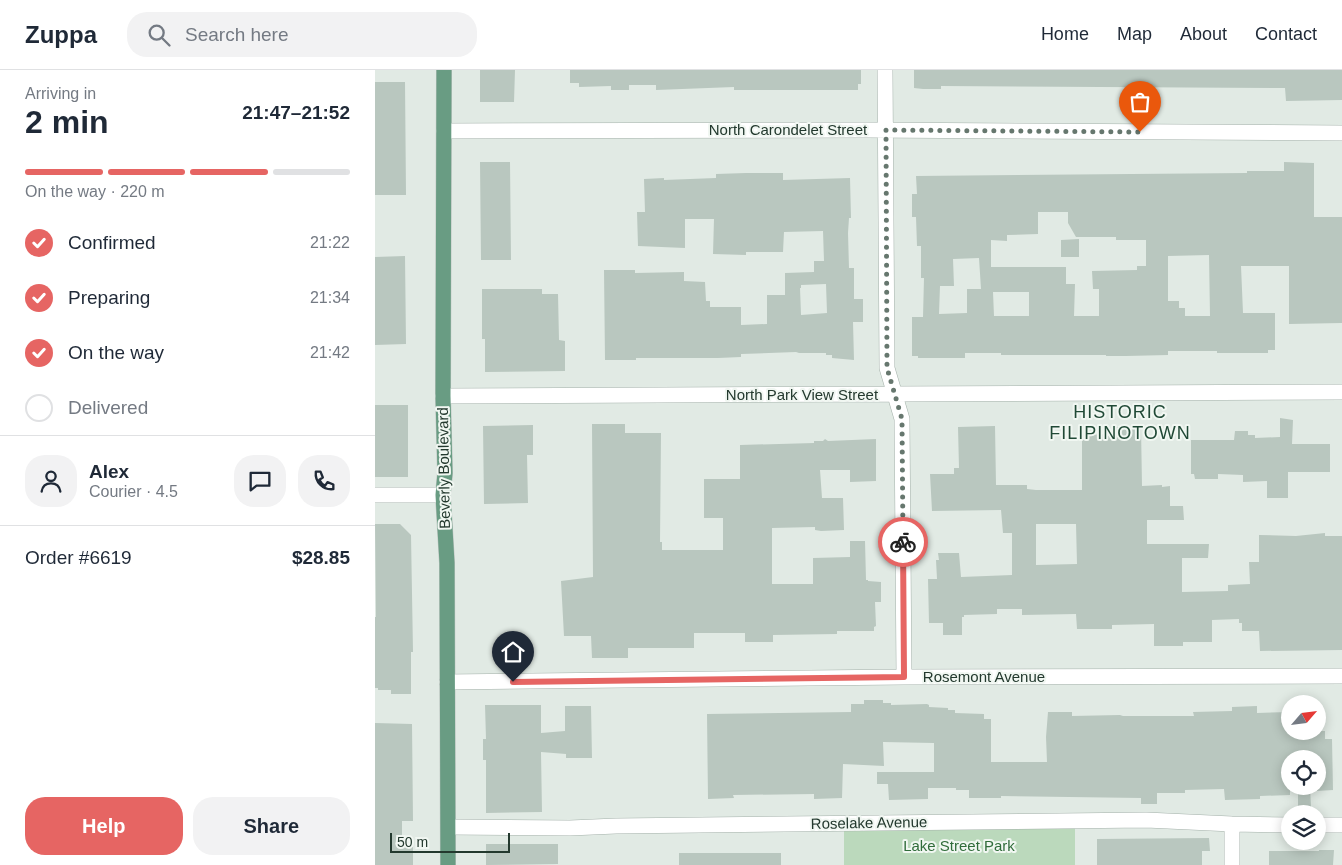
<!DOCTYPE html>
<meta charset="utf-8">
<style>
:root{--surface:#fff;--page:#f2f2f3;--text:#1f2937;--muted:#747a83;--line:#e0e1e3;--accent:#e66563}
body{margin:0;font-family:Arial,sans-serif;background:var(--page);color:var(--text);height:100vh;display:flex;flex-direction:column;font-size:19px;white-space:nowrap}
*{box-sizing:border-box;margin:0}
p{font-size:16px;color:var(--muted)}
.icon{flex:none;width:28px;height:28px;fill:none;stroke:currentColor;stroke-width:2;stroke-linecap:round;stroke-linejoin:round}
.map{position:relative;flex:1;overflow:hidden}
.sheet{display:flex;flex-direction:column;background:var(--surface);width:375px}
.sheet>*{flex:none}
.needle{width:32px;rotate:62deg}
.tools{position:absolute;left:906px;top:625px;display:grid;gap:10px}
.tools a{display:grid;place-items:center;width:45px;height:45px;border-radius:50%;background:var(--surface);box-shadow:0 2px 12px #0003;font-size:25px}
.scale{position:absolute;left:15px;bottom:12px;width:120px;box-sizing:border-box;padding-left:5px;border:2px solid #23392e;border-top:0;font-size:14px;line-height:18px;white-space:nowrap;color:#23392e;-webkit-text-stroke:4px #f1f7f2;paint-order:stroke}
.pin{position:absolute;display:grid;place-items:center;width:42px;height:42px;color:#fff;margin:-51px -21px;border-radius:50% 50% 50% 0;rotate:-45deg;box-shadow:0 0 5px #0007}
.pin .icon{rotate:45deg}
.courier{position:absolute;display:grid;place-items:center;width:50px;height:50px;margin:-25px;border:4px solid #e66563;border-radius:50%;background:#fff;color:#222;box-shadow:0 1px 6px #0007}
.headline em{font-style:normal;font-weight:700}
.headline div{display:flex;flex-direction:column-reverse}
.headline{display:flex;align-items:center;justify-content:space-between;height:85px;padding:0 25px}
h1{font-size:32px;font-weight:700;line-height:38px}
.bar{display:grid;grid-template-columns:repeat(4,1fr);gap:8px 5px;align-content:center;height:60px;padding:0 25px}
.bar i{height:6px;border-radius:4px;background:var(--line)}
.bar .active{background:var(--accent)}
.bar p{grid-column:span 4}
.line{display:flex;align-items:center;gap:12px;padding:0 25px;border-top:1px solid var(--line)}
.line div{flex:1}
.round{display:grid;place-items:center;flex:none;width:52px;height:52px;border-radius:20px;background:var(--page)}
ol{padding:0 25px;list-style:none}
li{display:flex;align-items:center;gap:15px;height:55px}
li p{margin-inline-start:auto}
li .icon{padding:5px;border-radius:50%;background:var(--accent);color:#fff;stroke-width:4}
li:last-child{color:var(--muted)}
li i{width:28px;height:28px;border:2px solid var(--line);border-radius:50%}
.primary-button{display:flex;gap:10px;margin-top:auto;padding:10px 25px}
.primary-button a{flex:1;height:58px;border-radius:20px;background:var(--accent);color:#fff;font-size:20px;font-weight:700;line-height:58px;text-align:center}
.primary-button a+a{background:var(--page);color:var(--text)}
header{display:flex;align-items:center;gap:30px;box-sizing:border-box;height:70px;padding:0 25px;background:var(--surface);border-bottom:1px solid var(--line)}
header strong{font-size:24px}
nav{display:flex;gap:28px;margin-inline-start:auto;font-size:18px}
.search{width:350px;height:45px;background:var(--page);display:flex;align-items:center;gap:12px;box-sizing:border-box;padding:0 18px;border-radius:20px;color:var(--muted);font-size:19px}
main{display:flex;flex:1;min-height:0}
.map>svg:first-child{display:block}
.green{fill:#bbd9bc}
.building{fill:#b9c7bf;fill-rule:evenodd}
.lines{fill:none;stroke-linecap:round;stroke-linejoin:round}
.minor-casing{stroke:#a4b1aa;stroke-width:16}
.major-casing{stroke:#bdc4c0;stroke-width:16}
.minor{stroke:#fff;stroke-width:15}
.major{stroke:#699c83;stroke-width:15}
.done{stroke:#66776e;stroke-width:5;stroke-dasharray:0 9}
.route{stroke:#e66563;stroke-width:6}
.labels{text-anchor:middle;stroke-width:4;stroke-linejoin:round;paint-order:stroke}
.street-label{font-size:15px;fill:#23392e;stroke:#f1f7f2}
.park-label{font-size:15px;fill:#306c3a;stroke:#f1f7f2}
.quarter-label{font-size:18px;letter-spacing:1px;fill:#204936;stroke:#f1f7f2}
</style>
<header>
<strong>Zuppa</strong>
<div class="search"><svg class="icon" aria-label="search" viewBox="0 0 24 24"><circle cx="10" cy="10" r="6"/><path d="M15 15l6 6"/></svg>Search here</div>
<nav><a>Home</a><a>Map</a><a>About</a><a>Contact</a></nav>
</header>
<main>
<section class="sheet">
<div class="headline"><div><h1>2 min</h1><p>Arriving in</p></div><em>21:47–21:52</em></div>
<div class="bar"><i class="active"></i><i class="active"></i><i class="active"></i><i></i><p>On the way · 220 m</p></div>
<ol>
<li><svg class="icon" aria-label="check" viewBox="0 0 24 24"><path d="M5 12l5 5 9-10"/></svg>Confirmed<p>21:22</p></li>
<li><svg class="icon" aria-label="check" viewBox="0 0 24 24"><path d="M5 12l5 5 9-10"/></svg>Preparing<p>21:34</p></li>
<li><svg class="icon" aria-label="check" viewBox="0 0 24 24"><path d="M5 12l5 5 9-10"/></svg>On the way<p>21:42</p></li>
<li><i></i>Delivered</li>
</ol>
<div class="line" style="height:90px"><a class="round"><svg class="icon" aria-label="person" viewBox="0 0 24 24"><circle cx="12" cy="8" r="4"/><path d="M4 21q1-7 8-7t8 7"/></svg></a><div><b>Alex</b><p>Courier · 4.5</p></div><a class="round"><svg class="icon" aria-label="chat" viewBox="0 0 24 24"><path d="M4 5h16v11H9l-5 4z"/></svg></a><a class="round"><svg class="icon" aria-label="phone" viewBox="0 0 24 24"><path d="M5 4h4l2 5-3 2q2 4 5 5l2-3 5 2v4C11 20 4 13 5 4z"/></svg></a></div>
<div class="line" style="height:65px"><div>Order #6619</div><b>$28.85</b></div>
<div class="primary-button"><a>Help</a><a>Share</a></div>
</section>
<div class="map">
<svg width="967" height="795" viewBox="0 0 967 795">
<rect width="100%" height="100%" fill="#e1eae4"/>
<path class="green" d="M469,757H700V795H469Z"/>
<path class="building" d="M105,0H140L139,32H105Z
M195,0H486V14H483V20H359V17L281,20V15H254V20H236V16L204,17V13H195Z
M539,0H967V30L911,31L910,18L566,16V19H548L539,18Z
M0,12H30L31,125H0Z
M105,92H135L136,190H106Z
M909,92L939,93V147H967V253L914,254V196H866L868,243H900V280H893V283H842V281H793V285L751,286H731V285H626V283H590V288H543V286H537V247H548L549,208H546V176H542L541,147H537V124H542L541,106L872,103V101H909ZM663,142H693V153L701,167H741V170H771V196H762V200L717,201L718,219H724V246H699L700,214H691V197H616V170L632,171V165L663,164ZM834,185L835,246H810V238H804V231H793V186ZM604,188L606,219H592V243L564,244L565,216H579L578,189ZM618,222H654V246H619Z
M371,103H408V110L475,108L476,148H474L473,163L474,198H479V229H488V252H478L479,290L457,288V285H451V283H424L421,282L366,284V287L343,288H261V290H230L229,200H260V203L309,202V211L330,212L331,231H335V237H366V255L392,254V225H410V203L439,202V191H449L448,161L409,162L408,182H371V185L338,184L339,149H310V178L263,176L262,142H270L269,109L289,108V110L341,108V104ZM451,214L452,243L426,245L425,218H426V215Z
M704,169V187H686V170Z
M30,186L31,274L0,275V187Z
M107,219H167V224H183L184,270L190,271V301L110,302V269H107Z
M0,335H33V407H0Z
M905,348L918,350L917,374H955V402H913V428H892V411L868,412V405L843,404V409H820L819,404H816V370H859L860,361H873V365H880V368L905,367Z
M217,354H250V363H286L285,472H287V480H348V448H329V409H365V375L439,373V371H448L450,369L453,371L501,369V411L475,412V400H445L447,428H468L469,460L446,461L440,460V457L397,458V514H438V488L475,487V471H490L491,510H493V511L506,512V532H500L501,556L499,557V561H462V564L398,565V572H370V563H319V578H253V588H217L216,566H189L186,511L218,507Z
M158,355V385H152L153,433L109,434L108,356Z
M620,356L621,415H652V419L661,420H707V370H709V365L737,364V357H766L767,416L787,415V417L795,416V436H808L809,450H772V474H834L833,488H807V522L853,521V515L875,514L874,492H884V465L921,466L950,463V466H967V580L885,581L884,561H867V553H864V549L837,550V572H808V576H779V554L737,555V559H702L701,544L647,545V539H622V544L589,545V547H587V565H568V553H554L553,509H562L561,490H564L563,483H584L586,507L637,505V463H628L626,440L557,441L555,404H579V398H584L583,357ZM661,454H701L702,494L661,495Z
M0,454H25L36,465L38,582H36V624H16V620H3V618H0V547H1Z
M489,630H508V633H516V635L552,634L554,635V637L573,638V640H580V643L609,644V649H616V692H672L671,667L673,642H697V646L745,645L748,646H819L818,642L857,641V637L882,636V643L915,642V661H950V669H957L958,720L942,721V689H915V725L885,726V729L850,730L849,719L810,720V723H782V734H766V728L626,726V728H594V720H581V718H553V729L514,730L513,714H502V702H559V673L508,672L509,696L468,694L467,728L439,729V724L358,725L359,728L333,729L332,644L476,642V634H489Z
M110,635H166V663L190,661V636H216L217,688H191V684L166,682L167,742L111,743V690H108V669H111Z
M0,653L37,654L38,751H27V777H38V795H0Z
M923,716H935L936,737H923Z
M834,768L835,781H827V795H722V769Z
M111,774H183V794L111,795Z
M944,780H959L958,795H894V781H944Z
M304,783H406V795H304Z"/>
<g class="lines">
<g class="minor-casing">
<path id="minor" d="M510,0L512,298L527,349L529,607
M69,61L492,60L967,63
M68,326L967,322
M0,425H68
M72,612L529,607L967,606
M942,755H967
M74,757L195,758L241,756L771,750L857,754L915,755
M857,795V754"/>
</g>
<g class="major-casing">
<path id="major" d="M69,0L68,326L70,403L68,425L72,493L73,795"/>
</g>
<use href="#minor" class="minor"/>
<use href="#major" class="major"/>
</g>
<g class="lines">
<path class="done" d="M528,472L527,349L512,298L511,60L765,62"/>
<path class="route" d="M138,612L529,607L528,472"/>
</g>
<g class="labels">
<g class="street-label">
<text x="413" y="65">North Carondelet Street</text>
<text x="427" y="330">North Park View Street</text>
<text transform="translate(69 398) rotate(-91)" y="5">Beverly Boulevard</text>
<text x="609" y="612">Rosemont Avenue</text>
<text transform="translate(494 753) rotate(-1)" y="5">Roselake Avenue</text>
</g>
<g class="park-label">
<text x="584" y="781">Lake Street Park</text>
</g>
<g class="quarter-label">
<text x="745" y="348">HISTORIC<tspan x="745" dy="21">FILIPINOTOWN</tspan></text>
</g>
</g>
</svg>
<div class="tools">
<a><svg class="needle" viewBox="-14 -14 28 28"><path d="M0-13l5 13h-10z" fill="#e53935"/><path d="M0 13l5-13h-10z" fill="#747a83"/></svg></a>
<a><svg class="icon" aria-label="locate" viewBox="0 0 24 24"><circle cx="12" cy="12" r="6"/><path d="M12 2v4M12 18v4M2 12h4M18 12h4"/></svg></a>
<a><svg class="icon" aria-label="layers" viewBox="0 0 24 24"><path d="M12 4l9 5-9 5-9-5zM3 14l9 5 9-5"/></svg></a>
</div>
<div class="scale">50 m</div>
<div class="pin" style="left:765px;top:62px;background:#ea580c"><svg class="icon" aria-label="bag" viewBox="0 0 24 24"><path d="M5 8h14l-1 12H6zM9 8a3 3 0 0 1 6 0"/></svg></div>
<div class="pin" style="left:138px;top:612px;background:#1f2937"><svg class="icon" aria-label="home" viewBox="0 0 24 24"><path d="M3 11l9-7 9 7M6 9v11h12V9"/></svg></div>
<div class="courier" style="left:528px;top:472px"><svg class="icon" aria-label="bike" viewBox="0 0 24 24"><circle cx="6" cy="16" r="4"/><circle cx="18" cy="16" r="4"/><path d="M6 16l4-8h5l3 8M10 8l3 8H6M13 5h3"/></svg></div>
</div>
</main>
